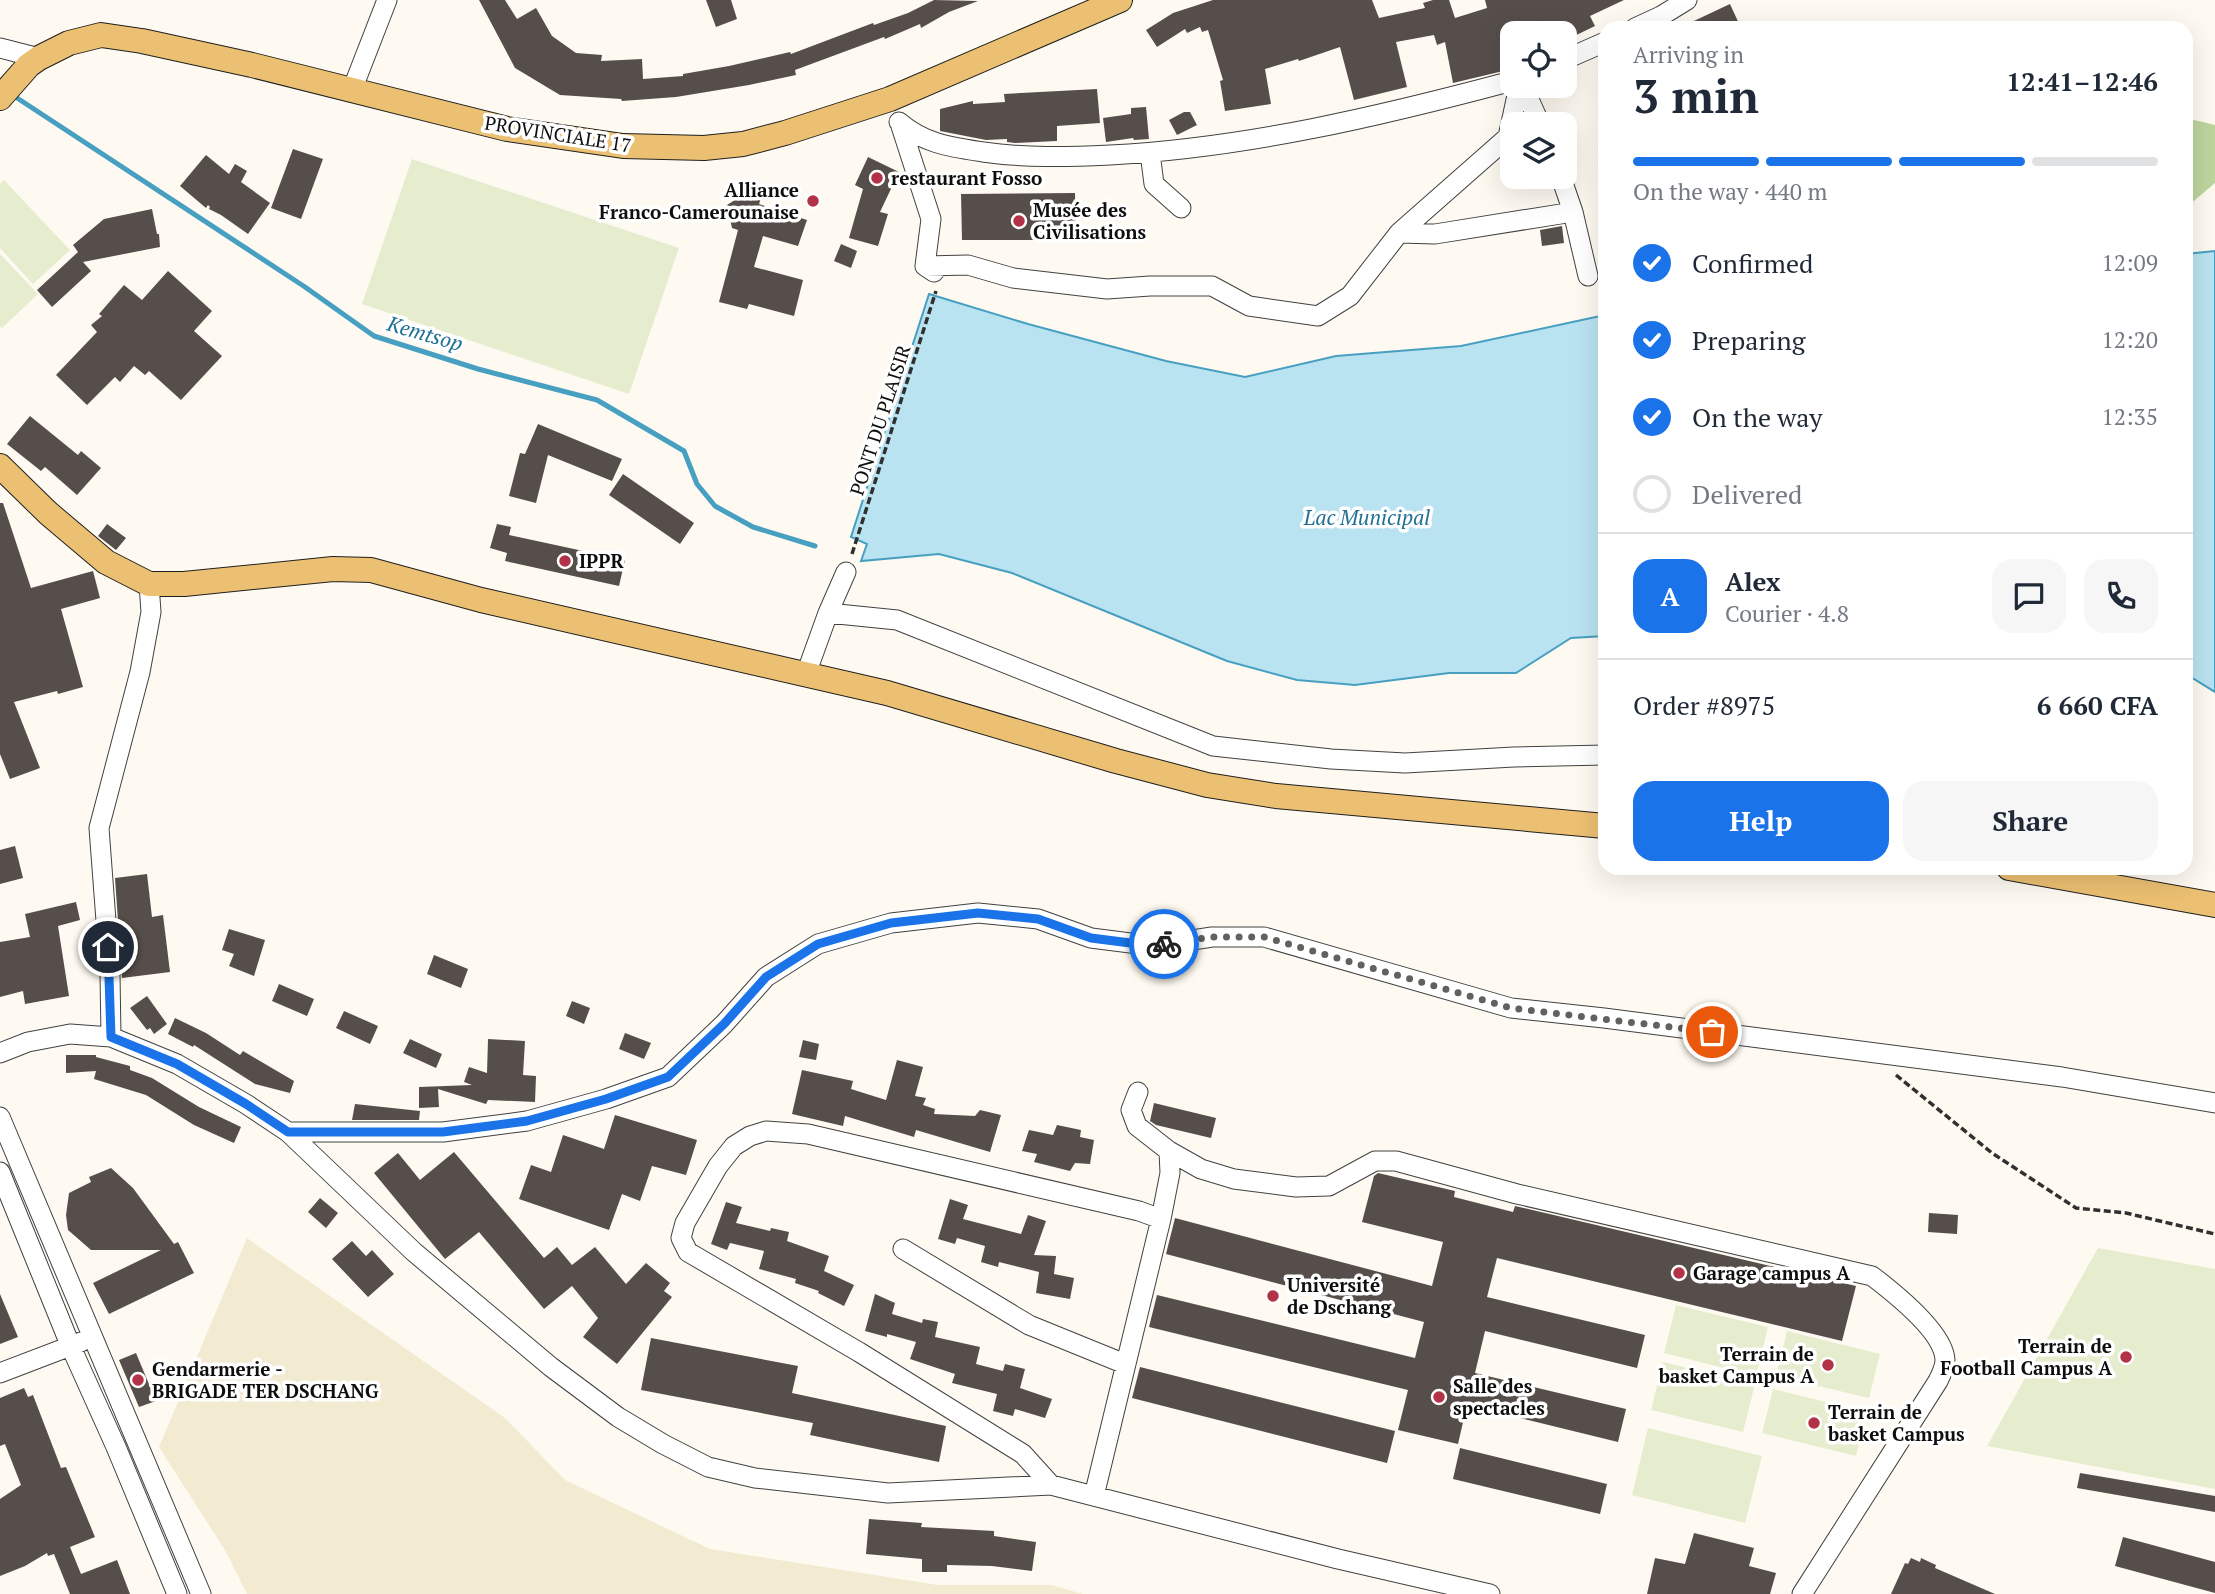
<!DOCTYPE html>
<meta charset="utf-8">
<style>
:root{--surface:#fff;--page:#f6f6f7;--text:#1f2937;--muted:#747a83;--line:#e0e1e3;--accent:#1a73e8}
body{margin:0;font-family:"PT Serif",serif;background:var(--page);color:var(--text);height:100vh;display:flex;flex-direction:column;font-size:26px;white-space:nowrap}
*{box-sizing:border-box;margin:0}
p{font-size:23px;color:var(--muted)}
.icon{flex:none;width:38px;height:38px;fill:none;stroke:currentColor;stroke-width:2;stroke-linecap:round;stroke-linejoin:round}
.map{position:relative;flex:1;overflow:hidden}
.sheet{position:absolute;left:1598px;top:21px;width:595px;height:854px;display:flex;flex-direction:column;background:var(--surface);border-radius:21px;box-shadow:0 7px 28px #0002}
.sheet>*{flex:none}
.tools{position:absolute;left:1500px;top:21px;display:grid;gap:14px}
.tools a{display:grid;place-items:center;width:77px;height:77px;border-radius:14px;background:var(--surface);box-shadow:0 7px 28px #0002;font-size:35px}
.pin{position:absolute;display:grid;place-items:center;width:60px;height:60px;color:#fff;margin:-30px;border:4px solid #fff;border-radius:50%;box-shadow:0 2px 7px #0007}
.courier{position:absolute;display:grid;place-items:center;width:70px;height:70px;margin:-35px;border:5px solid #1a73e8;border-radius:50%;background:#fff;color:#222;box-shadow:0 2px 9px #0007}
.summary em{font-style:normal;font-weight:700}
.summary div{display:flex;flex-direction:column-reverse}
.summary{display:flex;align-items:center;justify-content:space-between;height:119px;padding:0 35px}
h1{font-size:46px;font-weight:700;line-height:52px}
.bar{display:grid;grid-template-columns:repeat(4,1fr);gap:10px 7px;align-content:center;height:84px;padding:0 35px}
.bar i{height:9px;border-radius:5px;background:var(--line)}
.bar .active{background:var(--accent)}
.bar p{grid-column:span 4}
.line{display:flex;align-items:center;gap:18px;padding:0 35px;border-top:2px solid var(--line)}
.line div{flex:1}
.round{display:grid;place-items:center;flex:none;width:74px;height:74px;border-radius:21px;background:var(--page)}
ol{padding:0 35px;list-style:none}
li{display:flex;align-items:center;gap:21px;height:77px}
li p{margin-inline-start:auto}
li .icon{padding:7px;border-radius:50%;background:var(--accent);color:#fff;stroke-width:4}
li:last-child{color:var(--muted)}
li i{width:38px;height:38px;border:4px solid var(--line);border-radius:50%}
.button{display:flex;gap:14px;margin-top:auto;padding:14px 35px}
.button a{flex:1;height:80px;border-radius:21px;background:var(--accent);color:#fff;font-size:28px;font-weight:700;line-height:80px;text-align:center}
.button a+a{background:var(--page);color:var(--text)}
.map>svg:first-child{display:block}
.farmland{fill:#f2ebd2}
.forest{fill:#bdd59d}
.pitch{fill:#e6edce}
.water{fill:#bae3f1;stroke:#479fc1;stroke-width:2}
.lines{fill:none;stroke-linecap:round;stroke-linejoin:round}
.stream{stroke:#479fc1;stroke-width:5}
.building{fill:#564e4b}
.minor-casing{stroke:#414141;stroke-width:21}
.major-casing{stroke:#1f1f1f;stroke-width:26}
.path{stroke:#303030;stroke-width:3.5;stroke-dasharray:7 3.5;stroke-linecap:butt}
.minor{stroke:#fff;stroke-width:19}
.major{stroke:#ecc072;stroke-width:24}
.done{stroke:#62615d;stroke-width:7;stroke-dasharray:0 12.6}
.route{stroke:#1a73e8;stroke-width:9}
.poi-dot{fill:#b23247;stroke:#fff;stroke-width:2.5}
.labels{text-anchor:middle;stroke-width:7;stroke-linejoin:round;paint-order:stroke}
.street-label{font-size:19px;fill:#0e0e0e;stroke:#fff}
.poi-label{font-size:19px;font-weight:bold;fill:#0e0e0e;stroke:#fff;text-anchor:start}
.water-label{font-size:21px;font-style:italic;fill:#227095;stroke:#fff}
</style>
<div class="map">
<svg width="2215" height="1594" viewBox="0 0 2215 1594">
<rect width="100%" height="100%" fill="#fefaf1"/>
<path class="farmland" d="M247,1238L505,1418L565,1480L710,1549L938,1585H1051L1083,1594H247L226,1552L159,1447Z"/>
<path class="forest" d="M2186,118L2215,125V183L2189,205H2186Z"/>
<path class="pitch" d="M412,159L679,248L629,394L362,304Z
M4,180L70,250L33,284L0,248V184Z
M0,254L38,294L2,328L0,326Z
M2098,1248L2215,1269V1489L1987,1446Z
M1676,1305L1768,1327L1756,1376L1664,1353Z
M1787,1331L1880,1354L1869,1398L1776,1376Z
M1663,1362L1755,1384L1743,1432L1651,1410Z
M1773,1389L1867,1412L1856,1456L1762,1433Z
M1648,1428L1762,1456L1745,1523L1632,1495Z"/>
<path class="water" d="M2215,251V692L2186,674V254Z
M929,294L1028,324L1166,361L1245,377L1336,356L1461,346L1605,315V636L1571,638L1516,673H1449L1355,685L1297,680L1227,661L1012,573L939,554L861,561L867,544L851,537Z"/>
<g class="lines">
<path class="stream" d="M11,94L305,287L374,336L478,369L597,400L684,451L697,484L715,506L753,527L815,546"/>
</g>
<path class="building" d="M479,0H505L517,19L536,8L552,36L576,53L602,55L601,61L642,59L643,79L683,76V74L729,66L790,52L791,54L873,23L874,25L908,13L934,0L978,1L949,12L921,28L920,24L885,39L884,37L795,70L796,75L749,85L676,97L622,101L621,99L560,95L515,68Z
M706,0H731L737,19L716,27Z
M1213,0H1372L1379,18L1425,8L1423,3L1433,0H1449L1455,18L1487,8L1485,0H1624L1590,16L1595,26L1564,41V33H1512V68L1499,72L1453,83L1445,42L1437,45L1434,35L1396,42L1407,87L1354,100L1340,47L1299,61L1298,59L1265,69L1271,104L1225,111L1220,81L1223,80L1208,30L1202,32L1200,27L1187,33L1185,29L1157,47L1146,30L1173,13Z
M1730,4L1741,28H1679Z
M1097,89L1100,123L1057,126V141L1015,143L1007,142V139L986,140L940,131V109L973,101V104L1005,102L1004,94Z
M1146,107L1149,139L1134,140L1133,138L1106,142L1103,118L1131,114V108Z
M1184,112H1190L1197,125L1177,135L1169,120Z
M293,149L323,159L301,219L271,208Z
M206,155L229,174L235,164L247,171L241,182L270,203L248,234L221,215L209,209L210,207L208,205L206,208L180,186Z
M868,157L899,172L880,212L888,214L878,246L849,238L863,189L855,185Z
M742,190L762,196L759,204L807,220L798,246L763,236L754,267L803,280L794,316L749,304L747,309L719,302L738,230L732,228L727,205L738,198Z
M1075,193L1076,240H962L961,194Z
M152,209L157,234H159L160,247L83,262L91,271L52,307L37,290L78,252L73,245L104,219Z
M1562,226L1564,243L1542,246L1540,230Z
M841,244L857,251L851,268L834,261Z
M168,271L212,311L194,331L222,356L181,400L149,371L145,375L134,366L120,382L115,377L87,405L56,375L97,332L91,325L102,316L99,314L124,285L142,300Z
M30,416L78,455L81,451L101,468L77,495L45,467L41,471L7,444Z
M538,424L622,459L612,481L548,455L536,503L509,496L520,453L525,454Z
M623,474L694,523L680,544L609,495Z
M0,503H3L31,588L93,571L100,598L61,609L83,687L58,694L57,691L14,702L40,768L10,779L0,754Z
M107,524L126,538L116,550L98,536Z
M497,524L511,527L509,535L625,560L619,586L505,561L507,553L490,548Z
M15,846L23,878L0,884V850Z
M147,874L152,917L163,915L170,972L122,978L115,878Z
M76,902L80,920L58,926L69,996L25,1004L23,991L0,997V942L30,937L25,914Z
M229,929L265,940L254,976L229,966L234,954L222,950Z
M434,955L468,969L461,988L427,974Z
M279,984L314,999L307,1016L272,1001Z
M147,996L167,1024L154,1034L150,1028L147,1030L130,1008Z
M572,1001L590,1008L584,1024L566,1016Z
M344,1011L378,1026L370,1044L336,1028Z
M175,1018L206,1033L240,1055L243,1051L294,1081L290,1093L255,1084L194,1045L193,1047L168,1034Z
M625,1033L651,1043L644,1059L619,1049Z
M410,1039L442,1054L436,1068L403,1053Z
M488,1039L525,1041L523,1075L536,1076L535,1102L488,1100L486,1104L438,1089L439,1107L419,1108V1087L472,1085L464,1082L469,1067L487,1073Z
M803,1040L819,1044L816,1060L799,1057Z
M66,1055H96V1057L130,1066V1070L152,1078L199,1107L241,1127L234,1143L194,1125L146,1095L94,1079L96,1071L66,1073Z
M897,1060L923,1067L915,1096L926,1098L923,1105L935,1109L934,1114L975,1116L980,1110L1001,1115L990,1152L916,1130L914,1137L845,1116L843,1126L792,1114L802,1070L853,1081L851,1089L886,1100Z
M1154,1103L1216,1118L1211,1138L1156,1125L1150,1121Z
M355,1104L420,1111L419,1120H352Z
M615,1115L697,1140L686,1175L652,1166L640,1201L622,1194L609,1230L519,1199L531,1165L551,1172L563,1135L604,1149Z
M1057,1125L1081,1130L1080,1137L1094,1140L1090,1164L1075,1163L1070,1171L1034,1162L1037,1154L1022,1151L1029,1130L1053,1135Z
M454,1152L544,1258L557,1247L572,1265L595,1247L626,1284L646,1263L670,1283L664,1291L672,1297L617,1364L583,1337L598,1318L572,1286L544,1309L479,1232L445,1259L374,1173L398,1153L420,1180Z
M111,1168L133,1188L174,1244L178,1242L194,1273L109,1314L93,1283L161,1250H91L68,1230L66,1215L69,1193L91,1182L89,1177Z
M1378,1173L1455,1191L1454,1197L1513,1212L1515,1206L1856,1286L1842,1341L1497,1258L1487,1297L1645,1335L1637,1368L1485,1331L1475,1373L1626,1409L1618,1442L1467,1405L1458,1444L1398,1430L1408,1390L1149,1327L1157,1295L1415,1358L1424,1322L1166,1254L1175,1218L1432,1286L1443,1242L1362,1222L1374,1176Z
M320,1198L338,1213L326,1228L308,1212Z
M950,1199L968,1205L963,1219L1021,1234L1028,1215L1046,1221L1034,1255L1056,1256L1054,1274L1074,1278L1070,1299L1036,1293L1039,1272L999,1262L998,1267L981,1262L985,1246L957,1238L955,1244L938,1239Z
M726,1202L742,1207L736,1223L770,1231L771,1228L789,1232L787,1241L829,1256L824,1271L854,1285L844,1306L818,1293L819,1291L795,1283L796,1279L759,1269L764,1251L730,1243L727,1250L711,1244Z
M1929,1213L1958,1215L1957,1234L1928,1232Z
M352,1241L366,1256L372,1250L394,1274L368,1297L332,1259Z
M0,1294L18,1337L0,1344Z
M875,1294L895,1303L892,1314L922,1323L923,1319L938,1322L935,1337L980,1347L976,1364L1003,1371L1005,1364L1025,1369L1020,1388L1052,1399L1045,1418L1015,1409L1013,1416L993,1411L997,1394L952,1383L955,1374L910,1359L916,1342L887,1334V1337L865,1331Z
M651,1338L798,1366L792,1393L946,1426L939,1462L810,1435L813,1423L641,1390Z
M136,1353L156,1401L139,1407L119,1360Z
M1140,1367L1395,1431L1387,1463L1132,1398Z
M24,1388L28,1397L33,1395L61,1468L66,1467L95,1537L70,1547L81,1574L117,1560L130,1594H70L54,1554L48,1556L47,1553L25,1566L0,1576V1499L21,1485L5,1444L0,1446V1398Z
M1460,1448L1607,1484L1600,1514L1453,1479Z
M2080,1473L2215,1496V1512L2077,1488Z
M869,1519L922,1523L921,1527L994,1531V1536L1036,1542L1032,1571L992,1566L947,1565V1572H922V1559L866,1554Z
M1694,1533L1754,1548L1749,1566L1776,1573L1770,1594H1647L1655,1558L1685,1564Z
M2123,1537L2215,1562V1593L2115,1566Z
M1911,1558L1920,1562L1921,1558L1936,1565L1935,1568L1995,1594H1891L1905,1563L1908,1564Z"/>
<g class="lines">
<g class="minor-casing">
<path id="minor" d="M1635,28L1661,16L1687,0
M0,48L39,58
M1564,60L1605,42
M1523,86L1540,124
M352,90L387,0
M899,122C925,144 950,147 983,152C1025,158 1067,157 1110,155C1246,148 1381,116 1512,81
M900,123L931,219L925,266L934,272
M1150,153L1154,184L1181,208
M1561,177L1573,212L1588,276
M1399,233L1508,137L1519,86
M925,266L968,265L1013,278L1107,289L1150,286H1212L1249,306L1318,316L1350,296L1399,233L1435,234L1573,212
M828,613L897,620L1213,746L1331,759L1405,763L1514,757L1605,755
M806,674L828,613L846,572
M111,1037L110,974L99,828L140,672L151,612L149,584
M0,1053L28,1042L70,1034L111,1037L177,1064L246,1104L288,1132L414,1252L551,1367L618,1417L663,1444L708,1467L755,1478L888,1493L1051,1485L1338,1559L1490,1594
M1138,1092L1131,1110L1137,1126L1169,1151L1201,1169L1234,1179L1296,1187L1329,1186L1375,1161H1396L1517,1194L1872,1276C1893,1292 1944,1332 1945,1360C1945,1366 1941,1375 1938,1381L1802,1594
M0,1117L201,1594
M288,1132H443L527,1121L606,1099L668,1077L724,1024L766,977L818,944L891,923L978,913L1038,919L1091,938L1154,946L1212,937H1264L1511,1008L1604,1018L2062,1077L2215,1103
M0,1172L71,1347L116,1447L177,1594
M903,1249L1029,1325L1125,1364
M0,1373L81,1342
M1051,1485L1023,1454L859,1352L688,1252L681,1238L685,1223L718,1166L734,1146L750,1136L766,1131L808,1134L1139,1211L1161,1219
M1094,1496L1161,1219L1170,1173L1169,1151"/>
</g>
<g class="major-casing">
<path id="major" d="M0,98L29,65L39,58L69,43L101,35L142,41L252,65L507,129L623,146L704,148L743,144L785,133L890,99L1120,0
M0,466L48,513L106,562L149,584H184L333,569L371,570L481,600L887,693L1116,761L1207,785L1276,796L1605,826
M2009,868L2215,905"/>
</g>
<path class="path" d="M852,554L936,291
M1896,1075L1992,1153L2076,1208L2126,1213L2215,1234"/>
<use href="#minor" class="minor"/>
<use href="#major" class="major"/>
</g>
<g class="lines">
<path class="done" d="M1164,944L1212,937H1264L1511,1008L1712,1032"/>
<path class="route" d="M108,947L111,1037L177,1064L246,1104L288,1132H443L527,1121L606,1099L668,1077L724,1024L766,977L818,944L891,923L978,913L1038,919L1091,938L1154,946L1164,944"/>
</g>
<g class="poi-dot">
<circle cx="877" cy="178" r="7"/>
<circle cx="813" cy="201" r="7"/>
<circle cx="1019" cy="221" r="7"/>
<circle cx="565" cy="561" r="7"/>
<circle cx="1679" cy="1273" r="7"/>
<circle cx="1273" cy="1296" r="7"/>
<circle cx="2126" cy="1357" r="7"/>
<circle cx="1828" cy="1365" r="7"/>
<circle cx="138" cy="1380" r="7"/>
<circle cx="1439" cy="1397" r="7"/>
<circle cx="1814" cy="1423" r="7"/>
</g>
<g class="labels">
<g class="street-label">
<text transform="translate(558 134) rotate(9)" y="7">PROVINCIALE 17</text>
<text transform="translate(880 420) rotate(-72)" y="7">PONT DU PLAISIR</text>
</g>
<g class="poi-label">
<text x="891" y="185">restaurant Fosso</text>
<text x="799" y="197" text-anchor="end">Alliance<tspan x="799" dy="22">Franco-Camerounaise</tspan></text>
<text x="1033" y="217">Musée des<tspan x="1033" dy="22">Civilisations</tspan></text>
<text x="579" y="568">IPPR</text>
<text x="1693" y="1280">Garage campus A</text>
<text x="1287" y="1292">Université<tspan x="1287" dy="22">de Dschang</tspan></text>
<text x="2112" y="1353" text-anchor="end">Terrain de<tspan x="2112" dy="22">Football Campus A</tspan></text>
<text x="1814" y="1361" text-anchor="end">Terrain de<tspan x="1814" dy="22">basket Campus A</tspan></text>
<text x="152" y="1376">Gendarmerie -<tspan x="152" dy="22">BRIGADE TER DSCHANG</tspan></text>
<text x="1453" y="1393">Salle des<tspan x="1453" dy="22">spectacles</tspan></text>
<text x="1828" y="1419">Terrain de<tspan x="1828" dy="22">basket Campus</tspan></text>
</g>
<g class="water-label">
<text transform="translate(425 334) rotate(16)" y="7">Kemtsop</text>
<text x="1367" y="525">Lac Municipal</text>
</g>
</g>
</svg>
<div class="tools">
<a><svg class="icon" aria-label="locate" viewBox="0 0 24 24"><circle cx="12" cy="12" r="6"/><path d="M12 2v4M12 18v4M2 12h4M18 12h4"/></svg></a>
<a><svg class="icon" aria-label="layers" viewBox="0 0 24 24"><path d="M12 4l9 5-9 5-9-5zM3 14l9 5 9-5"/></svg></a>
</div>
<div class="pin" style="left:1712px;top:1032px;background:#ea580c"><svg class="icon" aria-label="bag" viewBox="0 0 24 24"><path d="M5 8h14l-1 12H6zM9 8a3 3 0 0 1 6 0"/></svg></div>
<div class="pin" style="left:108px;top:947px;background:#1f2937"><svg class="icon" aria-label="home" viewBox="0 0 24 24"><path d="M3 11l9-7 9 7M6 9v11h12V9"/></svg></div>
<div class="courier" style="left:1164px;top:944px"><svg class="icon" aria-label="bike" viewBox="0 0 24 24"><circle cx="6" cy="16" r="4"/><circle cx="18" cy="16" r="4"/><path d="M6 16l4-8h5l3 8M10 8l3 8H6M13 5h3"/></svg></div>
<section class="sheet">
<div class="summary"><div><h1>3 min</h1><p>Arriving in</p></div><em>12:41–12:46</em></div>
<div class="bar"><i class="active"></i><i class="active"></i><i class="active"></i><i></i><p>On the way · 440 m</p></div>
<ol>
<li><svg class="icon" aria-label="check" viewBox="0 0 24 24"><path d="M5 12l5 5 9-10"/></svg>Confirmed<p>12:09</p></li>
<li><svg class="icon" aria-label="check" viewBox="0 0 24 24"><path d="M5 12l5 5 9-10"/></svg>Preparing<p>12:20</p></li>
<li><svg class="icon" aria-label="check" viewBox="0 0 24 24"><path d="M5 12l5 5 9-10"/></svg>On the way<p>12:35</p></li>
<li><i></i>Delivered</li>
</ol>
<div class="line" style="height:126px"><b class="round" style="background:var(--accent);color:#fff">A</b><div><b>Alex</b><p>Courier · 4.8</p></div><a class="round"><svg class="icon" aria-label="chat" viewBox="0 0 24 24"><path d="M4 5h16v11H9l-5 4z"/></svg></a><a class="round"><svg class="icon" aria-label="phone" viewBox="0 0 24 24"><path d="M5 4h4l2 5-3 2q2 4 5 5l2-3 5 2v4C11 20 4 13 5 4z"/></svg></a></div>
<div class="line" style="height:91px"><div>Order #8975</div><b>6 660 CFA</b></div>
<div class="button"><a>Help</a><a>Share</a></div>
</section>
</div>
